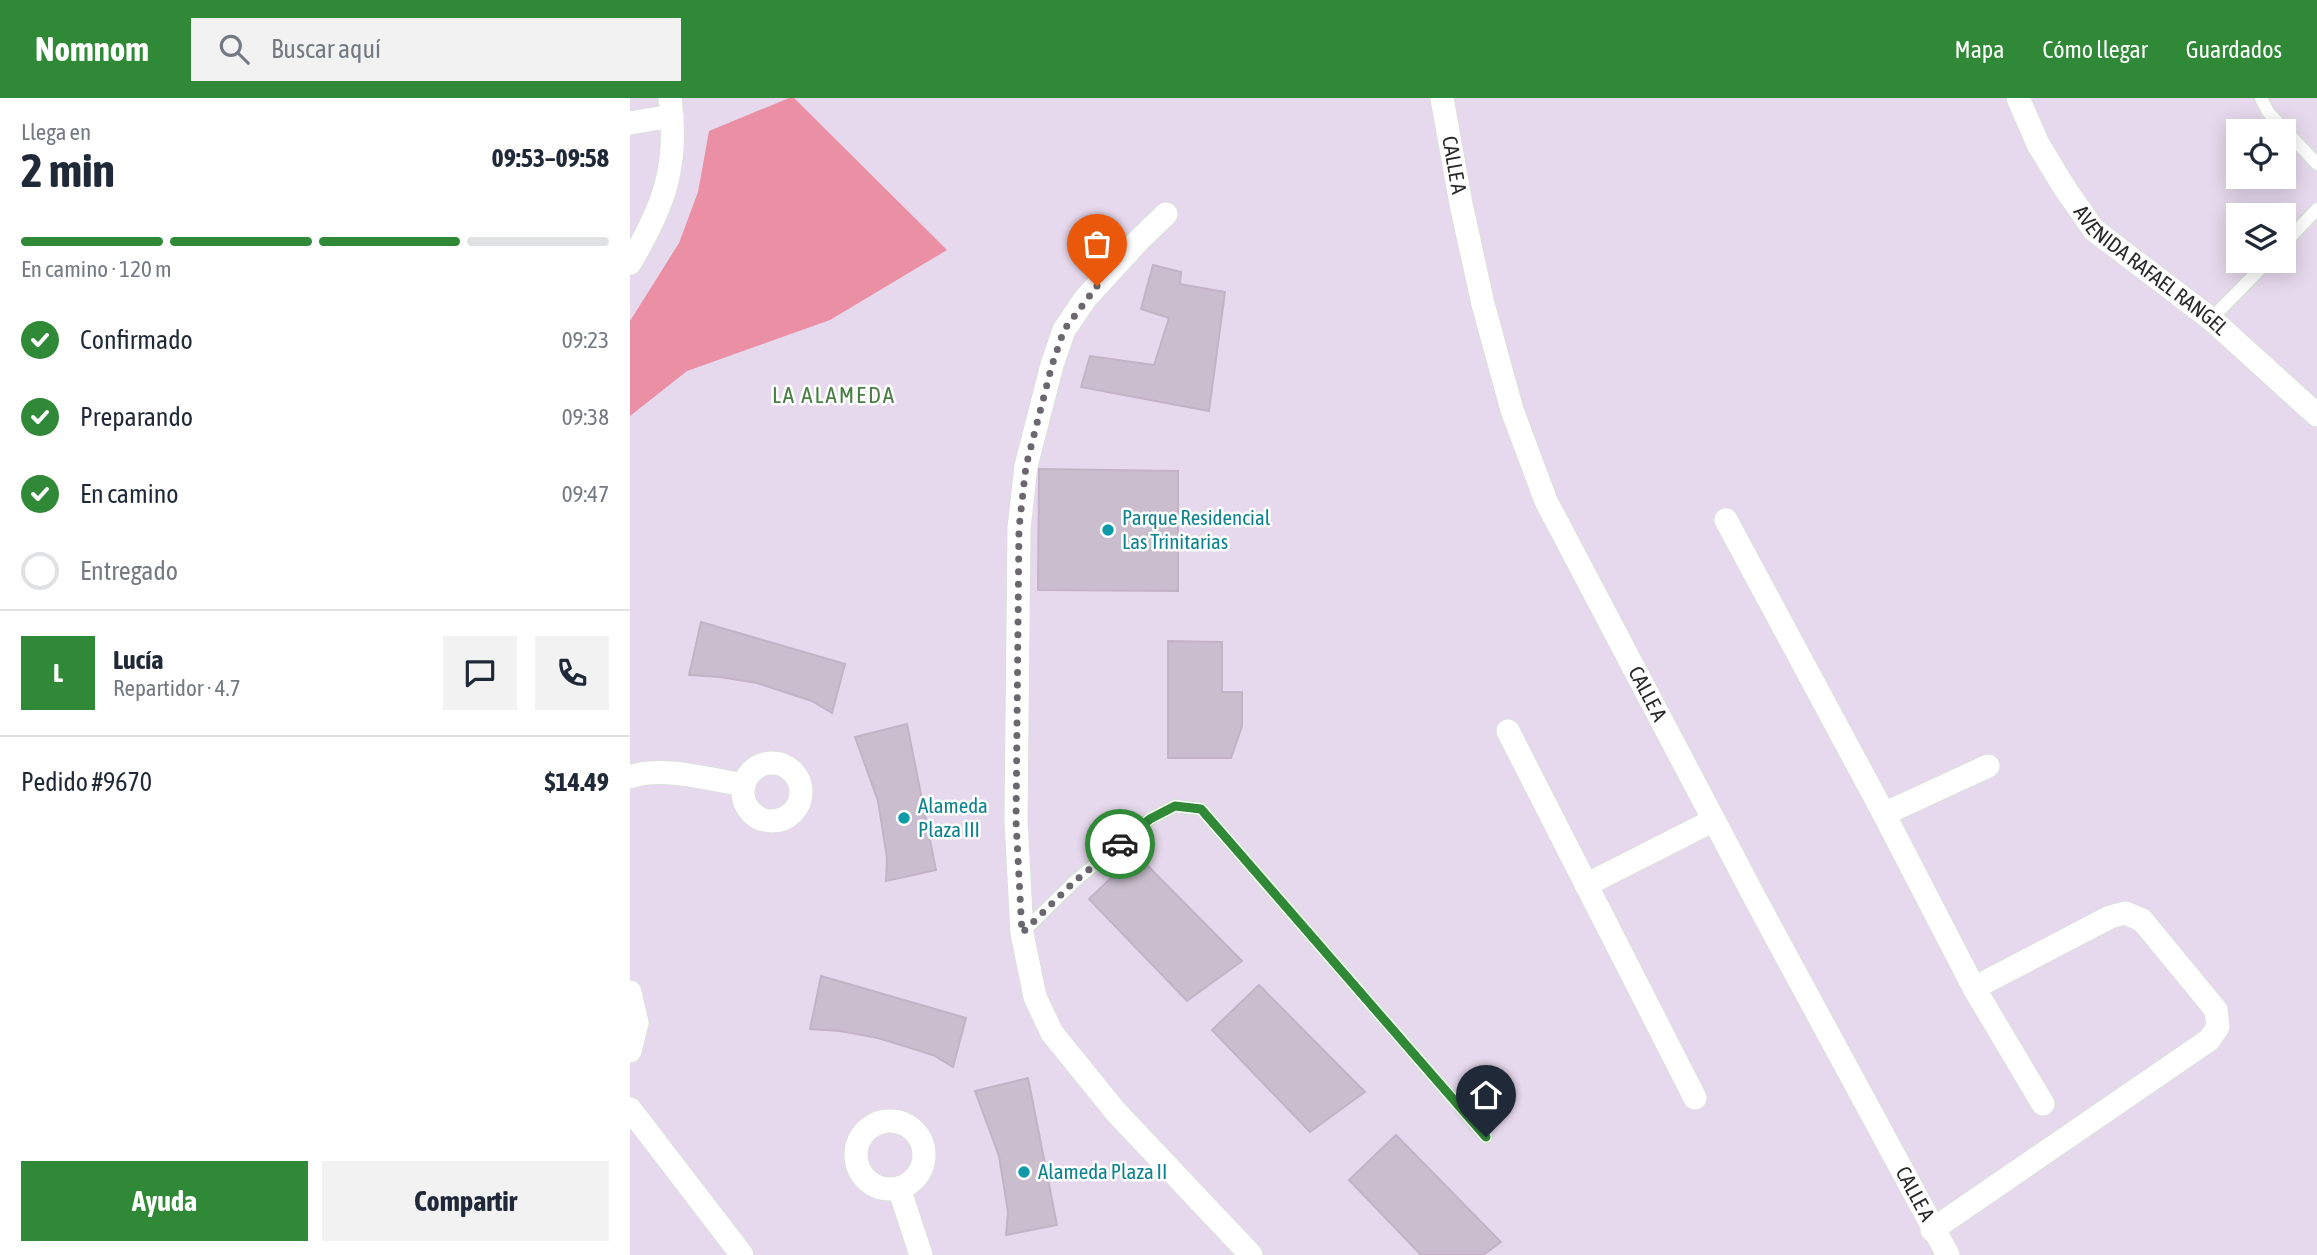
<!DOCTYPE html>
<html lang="es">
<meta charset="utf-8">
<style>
:root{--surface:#fff;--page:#f2f2f3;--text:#1f2937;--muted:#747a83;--line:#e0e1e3;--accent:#2f8936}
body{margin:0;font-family:"Asap Condensed",sans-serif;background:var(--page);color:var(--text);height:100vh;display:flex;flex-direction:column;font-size:26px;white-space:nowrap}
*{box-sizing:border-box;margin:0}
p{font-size:23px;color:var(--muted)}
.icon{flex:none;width:38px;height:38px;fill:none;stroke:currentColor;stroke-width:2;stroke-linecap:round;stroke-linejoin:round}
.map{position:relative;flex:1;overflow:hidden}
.side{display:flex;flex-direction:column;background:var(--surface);width:630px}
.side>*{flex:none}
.buttons{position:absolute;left:1596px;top:21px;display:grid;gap:14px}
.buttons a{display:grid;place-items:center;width:70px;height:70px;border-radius:0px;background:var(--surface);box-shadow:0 4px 18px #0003;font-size:35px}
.pin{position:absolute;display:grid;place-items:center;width:60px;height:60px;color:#fff;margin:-72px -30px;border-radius:50% 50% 50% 0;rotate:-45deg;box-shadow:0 0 7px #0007}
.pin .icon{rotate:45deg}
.courier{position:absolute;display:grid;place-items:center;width:70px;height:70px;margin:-35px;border:5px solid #2f8936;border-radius:50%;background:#fff;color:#222;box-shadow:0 2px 9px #0007}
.head em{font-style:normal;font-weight:700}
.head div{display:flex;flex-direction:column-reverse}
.head{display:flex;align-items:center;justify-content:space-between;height:119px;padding:0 21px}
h1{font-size:46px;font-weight:700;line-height:52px}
.bar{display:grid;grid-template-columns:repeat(4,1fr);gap:10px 7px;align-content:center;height:84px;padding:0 21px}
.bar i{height:9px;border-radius:5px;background:var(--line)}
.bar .active{background:var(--accent)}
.bar p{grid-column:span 4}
.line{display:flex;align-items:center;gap:18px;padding:0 21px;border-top:2px solid var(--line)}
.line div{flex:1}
.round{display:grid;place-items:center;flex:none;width:74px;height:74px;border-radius:0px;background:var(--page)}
ol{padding:0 21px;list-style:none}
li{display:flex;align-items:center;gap:21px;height:77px}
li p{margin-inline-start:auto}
li .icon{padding:7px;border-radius:50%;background:var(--accent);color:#fff;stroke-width:4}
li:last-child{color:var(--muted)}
li i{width:38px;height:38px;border:4px solid var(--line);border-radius:50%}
.primary-button{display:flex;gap:14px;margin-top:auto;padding:14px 21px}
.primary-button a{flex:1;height:80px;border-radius:0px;background:var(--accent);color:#fff;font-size:28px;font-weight:700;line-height:80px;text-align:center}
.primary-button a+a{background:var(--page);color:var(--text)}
header{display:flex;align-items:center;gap:42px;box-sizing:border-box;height:98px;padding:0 35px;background:var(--accent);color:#fff}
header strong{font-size:33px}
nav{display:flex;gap:38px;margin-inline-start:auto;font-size:24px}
.search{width:490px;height:63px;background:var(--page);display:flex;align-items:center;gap:18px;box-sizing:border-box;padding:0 24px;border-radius:0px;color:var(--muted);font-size:26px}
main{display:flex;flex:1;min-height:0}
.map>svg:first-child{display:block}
.green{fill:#ea8fa4}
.building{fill:#cabece;stroke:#c3b2c8;stroke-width:2}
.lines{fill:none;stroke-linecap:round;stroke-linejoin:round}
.lane-casing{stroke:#d0e4ce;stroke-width:14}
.street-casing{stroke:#d0e4ce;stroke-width:24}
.lane{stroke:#fff;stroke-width:12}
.street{stroke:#fff;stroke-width:23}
.done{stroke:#6c676e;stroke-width:7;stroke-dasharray:0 12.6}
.route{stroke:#2f8936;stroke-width:9}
.culture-dot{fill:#0f9aa8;stroke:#fff;stroke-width:2.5}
.labels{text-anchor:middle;stroke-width:5;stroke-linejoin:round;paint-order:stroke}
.street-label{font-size:21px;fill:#292929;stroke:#fff}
.culture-label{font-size:21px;fill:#0d838f;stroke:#fff;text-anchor:start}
.neighbourhood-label{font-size:23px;letter-spacing:2px;fill:#487e44;stroke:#fff}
</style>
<header>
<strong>Nomnom</strong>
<div class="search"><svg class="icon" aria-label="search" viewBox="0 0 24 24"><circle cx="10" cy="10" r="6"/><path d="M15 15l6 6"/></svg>Buscar aquí</div>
<nav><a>Mapa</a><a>Cómo llegar</a><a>Guardados</a></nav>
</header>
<main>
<section class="side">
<div class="head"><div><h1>2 min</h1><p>Llega en</p></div><em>09:53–09:58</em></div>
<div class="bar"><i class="active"></i><i class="active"></i><i class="active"></i><i></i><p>En camino · 120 m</p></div>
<ol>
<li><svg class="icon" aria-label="check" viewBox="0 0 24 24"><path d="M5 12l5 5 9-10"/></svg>Confirmado<p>09:23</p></li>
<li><svg class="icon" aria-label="check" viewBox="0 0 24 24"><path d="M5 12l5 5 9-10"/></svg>Preparando<p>09:38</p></li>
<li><svg class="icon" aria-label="check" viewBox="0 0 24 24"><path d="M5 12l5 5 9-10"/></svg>En camino<p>09:47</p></li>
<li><i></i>Entregado</li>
</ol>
<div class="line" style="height:126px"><b class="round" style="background:var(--accent);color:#fff">L</b><div><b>Lucía</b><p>Repartidor · 4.7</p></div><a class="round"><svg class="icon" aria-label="chat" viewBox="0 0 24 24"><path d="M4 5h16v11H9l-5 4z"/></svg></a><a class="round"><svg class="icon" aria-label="phone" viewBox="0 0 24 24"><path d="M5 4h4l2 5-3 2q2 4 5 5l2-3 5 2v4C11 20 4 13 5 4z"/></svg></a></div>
<div class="line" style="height:91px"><div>Pedido #9670</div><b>$14.49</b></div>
<div class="primary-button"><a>Ayuda</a><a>Compartir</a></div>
</section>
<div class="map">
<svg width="1687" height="1157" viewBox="0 0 1687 1157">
<rect width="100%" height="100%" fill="#e7d9ed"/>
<path class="green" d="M159,0H164L317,152L200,222L57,273L0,318V223L49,145L68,94L79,33Z"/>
<path class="building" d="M523,167L551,174L550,186L595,194L579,313L451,289L460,258L524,267L539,220L511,211Z
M409,371L548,373V493L408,492Z
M71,524L215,566L202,615L182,603L127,585L90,579L59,577Z
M538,543L592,544V594H612V628L601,660H538Z
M277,626L306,772L256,783L257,760L248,703L225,639Z
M506,756L612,863L557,903L459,801Z
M191,878L336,920L323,969L303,957L248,940L210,933L180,931Z
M629,887L735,994L680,1034L582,932Z
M398,980L427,1127L376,1137L378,1114L369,1058L345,993Z
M766,1037L871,1144L853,1157H791L719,1082Z"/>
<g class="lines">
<g class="lane-casing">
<path id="lane" d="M1631,0L1638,14L1687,66
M1654,146L1687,111
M1581,221L1638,163
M392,835L445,783L520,721L545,708L571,711L856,1039"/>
</g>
<g class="street-casing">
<g id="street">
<path id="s1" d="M812,0L831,106L853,206L882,312L916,403L1127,804L1318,1157"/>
<path id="s2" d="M1388,0L1408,46L1434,89L1464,132L1581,221L1687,317"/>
<path d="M0,25L42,18"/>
<path d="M536,116L509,142L455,201L434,232L422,267L396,368L389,430L386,723L392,835L405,899L422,935L486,1014L621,1157"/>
<path d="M0,165C34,108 49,68 40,0"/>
<path d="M1096,422L1254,716L1344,890L1413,1006"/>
<path d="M878,633L1065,1000"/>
<circle cx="142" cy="694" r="29"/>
<path d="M0,679C31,667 81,682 114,687"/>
<path d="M1254,716L1358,668"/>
<path d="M956,787L1084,722"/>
<path d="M0,894L7,925L0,953"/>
<path d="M0,1011L112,1157"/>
<circle cx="260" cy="1057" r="34"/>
<path d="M269,1090L291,1157"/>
<path d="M1302,1132L1579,942L1588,929L1586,912L1512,822L1495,815L1480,819L1344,890"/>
</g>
</g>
<use href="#lane" class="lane"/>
<use href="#street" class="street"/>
</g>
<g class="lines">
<path class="done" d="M467,188L434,232L422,267L396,368L389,430L386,723L392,835L445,783L490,746"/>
<path class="route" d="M490,746L520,721L545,708L571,711L856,1039"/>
</g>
<g class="culture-dot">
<circle cx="478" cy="432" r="7"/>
<circle cx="274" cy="720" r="7"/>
<circle cx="394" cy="1074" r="7"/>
</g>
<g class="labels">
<g class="street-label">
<text dy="7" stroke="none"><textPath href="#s1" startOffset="68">CALLE A</textPath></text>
<text dy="7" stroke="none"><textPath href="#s2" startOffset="222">AVENIDA RAFAEL RANGEL</textPath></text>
<text dy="7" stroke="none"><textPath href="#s1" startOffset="635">CALLE A</textPath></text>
<text dy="7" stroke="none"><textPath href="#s1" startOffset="1202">CALLE A</textPath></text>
</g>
<g class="culture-label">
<text x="492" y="427">Parque Residencial<tspan x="492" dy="24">Las Trinitarias</tspan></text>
<text x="288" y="715">Alameda<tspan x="288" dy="24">Plaza III</tspan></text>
<text x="408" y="1081">Alameda Plaza II</text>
</g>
<g class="neighbourhood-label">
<text x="204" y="305">LA ALAMEDA</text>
</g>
</g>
</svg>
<div class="buttons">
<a><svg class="icon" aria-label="locate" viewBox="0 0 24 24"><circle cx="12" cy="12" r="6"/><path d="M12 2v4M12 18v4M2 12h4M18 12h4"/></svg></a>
<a><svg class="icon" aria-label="layers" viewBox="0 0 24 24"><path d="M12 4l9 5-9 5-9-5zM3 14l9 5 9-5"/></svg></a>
</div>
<div class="pin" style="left:467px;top:188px;background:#ea580c"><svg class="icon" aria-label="bag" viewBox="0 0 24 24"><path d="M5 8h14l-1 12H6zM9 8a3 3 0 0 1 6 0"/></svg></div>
<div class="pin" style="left:856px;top:1039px;background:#1f2937"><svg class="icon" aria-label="home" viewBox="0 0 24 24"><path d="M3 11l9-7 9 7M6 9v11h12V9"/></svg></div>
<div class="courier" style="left:490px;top:746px"><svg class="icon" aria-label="car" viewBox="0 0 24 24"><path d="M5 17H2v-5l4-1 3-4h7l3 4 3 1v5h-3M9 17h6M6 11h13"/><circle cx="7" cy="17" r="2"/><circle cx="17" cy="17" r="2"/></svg></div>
</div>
</main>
